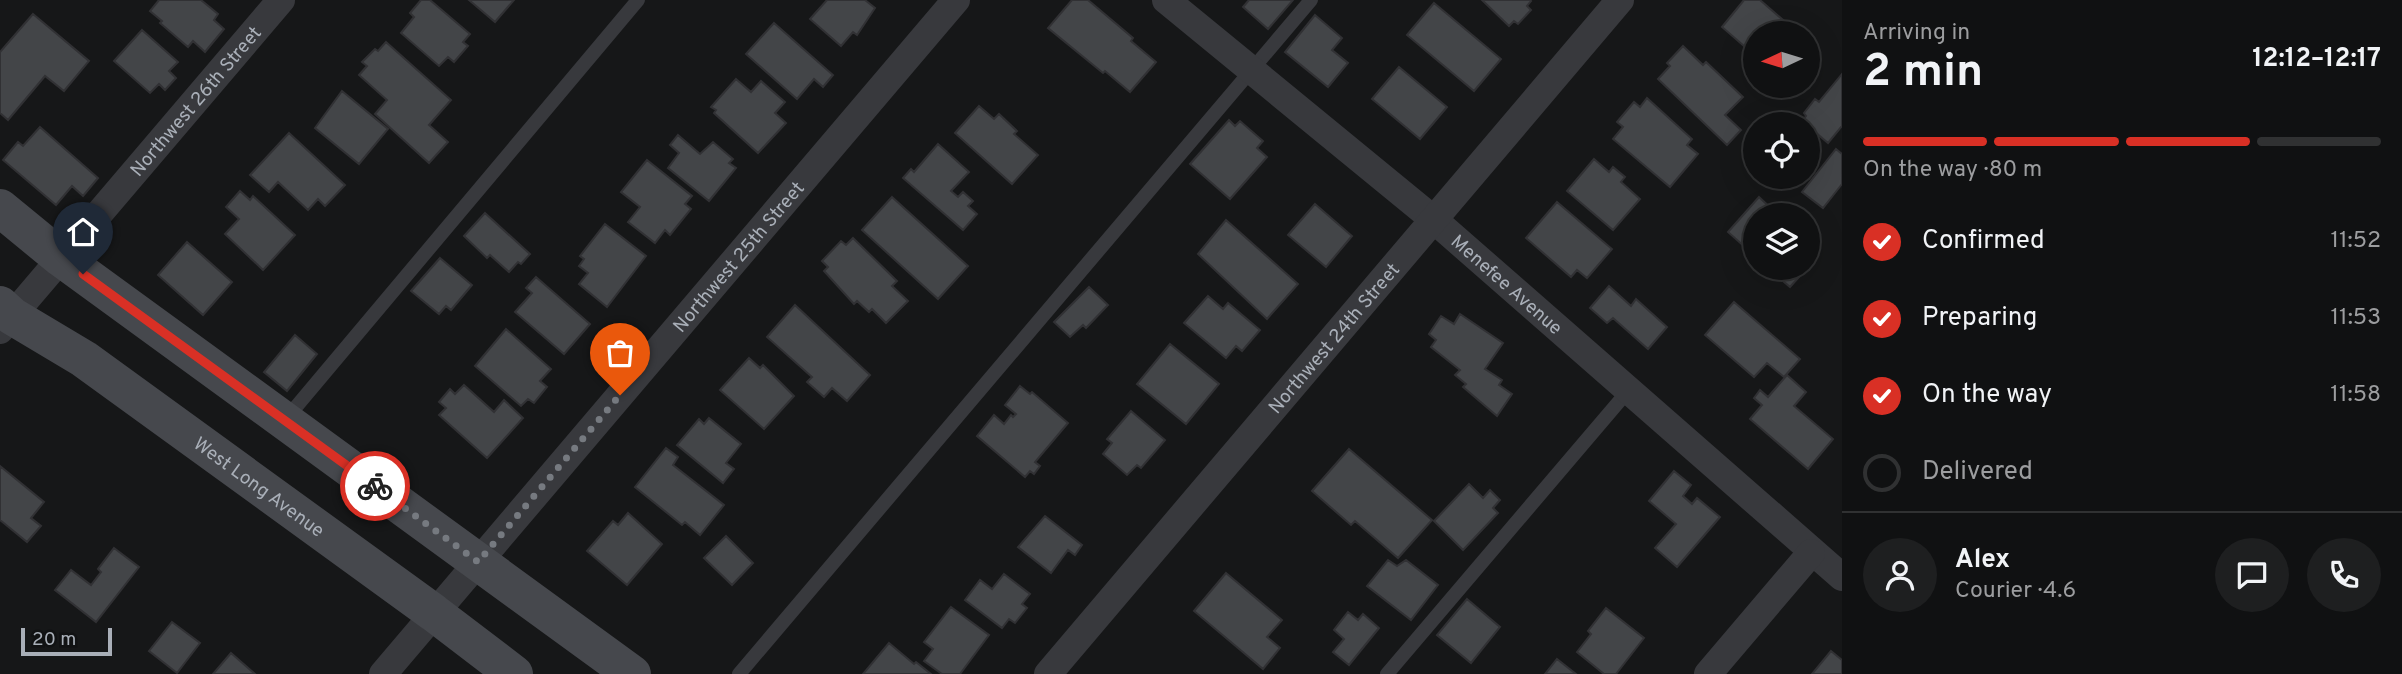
<!DOCTYPE html>
<meta charset="utf-8">
<style>
:root{--surface:#101112;--page:#1e1f20;--text:#f1f3f6;--muted:#9c9d9f;--line:#303132;--accent:#d93025}
body{margin:0;font-family:Overpass,sans-serif;background:var(--page);color:var(--text);height:100vh;display:flex;flex-direction:column;font-size:26px;white-space:nowrap}
*{box-sizing:border-box;margin:0}
p{font-size:23px;color:var(--muted)}
.icon{flex:none;width:38px;height:38px;fill:none;stroke:currentColor;stroke-width:2;stroke-linecap:round;stroke-linejoin:round}
.map{position:relative;flex:1;overflow:hidden}
.sheet{display:flex;flex-direction:column;background:var(--surface);width:560px}
.sheet>*{flex:none}
.needle{width:46px;rotate:266deg}
.fabs{position:absolute;left:1743px;top:21px;display:grid;gap:14px}
.fabs a{display:grid;place-items:center;width:77px;height:77px;border-radius:50%;background:var(--surface);box-shadow:0 7px 28px #0002,0 0 0 2px var(--line);font-size:35px}
.scale{position:absolute;left:21px;bottom:18px;width:91px;box-sizing:border-box;padding-left:7px;border:4px solid #a9afb8;border-top:0;font-size:19px;line-height:24px;white-space:nowrap;color:#a9afb8;-webkit-text-stroke:5px #111213;paint-order:stroke}
.pin{position:absolute;display:grid;place-items:center;width:60px;height:60px;color:#fff;margin:-72px -30px;border-radius:50% 50% 50% 0;rotate:-45deg;box-shadow:0 0 7px #0007}
.pin .icon{rotate:45deg}
.courier{position:absolute;display:grid;place-items:center;width:70px;height:70px;margin:-35px;border:5px solid #d93025;border-radius:50%;background:#fff;color:#222;box-shadow:0 2px 9px #0007}
.head em{font-style:normal;font-weight:700}
.head div{display:flex;flex-direction:column-reverse}
.head{display:flex;align-items:center;justify-content:space-between;height:119px;padding:0 21px}
h1{font-size:46px;font-weight:700;line-height:52px}
.bar{display:grid;grid-template-columns:repeat(4,1fr);gap:10px 7px;align-content:center;height:84px;padding:0 21px}
.bar i{height:9px;border-radius:5px;background:var(--line)}
.bar .selected{background:var(--accent)}
.bar p{grid-column:span 4}
.line{display:flex;align-items:center;gap:18px;padding:0 21px;border-top:2px solid var(--line)}
.line div{flex:1}
.round{display:grid;place-items:center;flex:none;width:74px;height:74px;border-radius:37px;background:var(--page)}
ol{padding:0 21px;list-style:none}
li{display:flex;align-items:center;gap:21px;height:77px}
li p{margin-inline-start:auto}
li .icon{padding:7px;border-radius:50%;background:var(--accent);color:#fff;stroke-width:4}
li:last-child{color:var(--muted)}
li i{width:38px;height:38px;border:4px solid var(--line);border-radius:50%}
main{display:flex;flex:1;min-height:0}
.map>svg:first-child{display:block}
.building{fill:#434548;stroke:#313134;stroke-width:2}
.lines{fill:none;stroke-linecap:round;stroke-linejoin:round}
.lane{stroke:#38393d;stroke-width:14}
.street{stroke:#38393d;stroke-width:28}
.secondary{stroke:#46484d;stroke-width:38}
.done{stroke:#767a80;stroke-width:7;stroke-dasharray:0 12.6}
.route{stroke:#d93025;stroke-width:9}
.labels{text-anchor:middle;stroke-width:5;stroke-linejoin:round;paint-order:stroke}
.street-label{font-size:19px;fill:#a9afb8;stroke:#111213}
</style>
<main>
<div class="map">
<svg width="1842" height="674" viewBox="0 0 1842 674">
<rect width="100%" height="100%" fill="#161718"/>
<path class="building" d="M159,0H201L218,14L214,20L224,29L205,52L193,41L188,47L160,23L162,21L150,11Z
M421,0H430L470,34L463,42L468,46L454,62L448,57L439,66L401,33L414,17L410,13Z
M469,0H514L495,22Z
M827,0H865L875,8L857,35L853,32L841,46L810,19Z
M1072,0H1088L1133,38L1131,41L1156,62L1130,92L1105,71L1103,73L1048,28Z
M1249,0H1293L1268,29L1243,7Z
M1482,0H1530L1531,1L1527,6L1531,10L1518,24L1514,21L1509,26Z
M1744,0H1760L1790,26L1785,33H1755V51L1752,53L1722,27Z
M1434,3L1501,59L1474,91L1407,35Z
M33,14L89,61L64,91L45,76L8,120L0,113V52Z
M1315,15L1342,38L1332,50L1348,63L1328,87L1285,52Z
M774,23L833,75L823,87L814,79L797,99L746,54Z
M142,30L178,62L169,71L176,78L165,90L159,84L150,93L114,61Z
M386,42L451,100L429,125L448,142L429,163L375,114L387,100L359,75L367,66L362,62L375,49L378,51Z
M1683,46L1703,65L1706,62L1743,97L1725,115L1741,130L1727,145L1658,79L1670,66L1667,63Z
M1399,67L1447,107L1420,139L1372,99Z
M1842,74V126L1828,143L1802,121L1806,116L1804,113L1815,99L1819,102Z
M736,79L751,92L761,81L785,102L775,113L786,123L758,153L714,113L716,110L711,107Z
M342,91L388,129L359,164L315,128Z
M1647,98L1692,139L1687,145L1698,154L1670,187L1613,139L1623,127L1617,122L1634,102L1640,107Z
M979,106L994,119L999,114L1017,131L1014,134L1038,155L1012,184L955,133Z
M1229,120L1235,126L1240,121L1263,141L1257,148L1267,157L1230,199L1190,164Z
M40,127L98,178L83,196L72,186L56,205L3,160L18,142L23,146Z
M289,133L345,185L325,206L318,199L308,210L278,182L269,192L250,175Z
M678,135L700,154L713,142L733,159L729,163L736,168L709,201L668,168L679,153L670,145Z
M938,144L969,172L951,191L958,197L963,192L973,201L968,206L977,214L963,230L903,178L911,169L914,172Z
M1836,149L1842,154V184L1823,208L1802,192Z
M1594,159L1609,172L1613,167L1625,177L1621,182L1640,199L1613,230L1567,191Z
M647,160L692,196L685,204L691,209L670,235L665,230L655,243L628,222L640,207L621,192Z
M240,191L250,200L253,196L295,235L263,270L225,234L239,219L226,207Z
M892,197L968,266L938,299L862,230Z
M1759,197L1775,212L1772,215H1755V256L1728,232Z
M1557,202L1612,249L1587,278L1577,270L1571,277L1526,238Z
M1315,204L1352,236L1326,267L1288,235Z
M485,213L530,254L521,264L518,262L509,272L490,255L487,258L464,236Z
M1226,220L1298,284L1267,319L1198,254Z
M605,224L646,256L607,307L579,284L588,273L579,266L584,259L580,256Z
M853,238L897,281L892,286L908,301L886,323L872,309L869,312L857,301L854,304L824,271L828,267L822,261L841,241L846,245Z
M187,242L232,282L203,315L158,275Z
M440,258L472,285L451,310L446,306L439,314L411,291Z
M1768,268H1807L1790,287Z
M536,277L590,324L564,354L515,312L532,293L526,288Z
M1609,286L1631,306L1636,299L1667,327L1648,349L1613,318L1607,323L1590,308Z
M1089,287L1108,305L1086,328L1083,325L1070,337L1054,322Z
M1208,296L1223,309L1228,303L1260,330L1242,351L1236,346L1226,358L1184,323Z
M1734,302L1800,359L1784,377L1767,363L1754,377L1705,335Z
M795,305L870,375L847,401L832,388L824,397L807,382L812,377L767,337Z
M1460,314L1503,343L1485,369L1502,380L1499,385L1512,394L1497,416L1463,387L1466,384L1455,375L1460,370L1431,347L1436,340L1429,334L1441,316L1454,324Z
M506,329L551,369L540,381L547,387L534,403L528,399L521,406L475,366Z
M295,335L317,354L287,391L264,372Z
M1170,344L1219,384L1186,424L1137,384Z
M749,358L760,368L763,365L794,396L764,429L720,390Z
M1787,375L1806,392L1794,406L1833,439L1808,469L1750,419L1762,405L1754,398L1760,390L1768,397Z
M464,385L494,412L504,400L523,418L487,458L439,415L446,408L439,402L450,389L455,394Z
M1020,386L1030,394L1032,392L1068,423L1035,462L1040,466L1034,474L1030,471L1025,477L977,436L994,415L1004,424L1011,415L1013,417L1016,414L1005,405Z
M1131,411L1165,440L1141,468L1137,465L1127,475L1103,454L1112,443L1107,439Z
M709,418L741,444L726,463L734,469L723,483L677,445L699,419L704,424Z
M666,448L678,457L673,465L724,505L700,535L685,522L682,525L635,487Z
M1349,449L1432,520L1398,558L1355,521L1351,525L1312,491Z
M0,466L44,502L31,518L41,526L27,542L0,520Z
M1674,471L1691,485L1683,496L1692,504L1697,498L1720,517L1677,567L1655,548L1676,524L1649,501Z
M1469,484L1483,498L1490,490L1500,500L1493,508L1498,513L1463,550L1434,521Z
M628,513L662,544L627,585L587,551L613,521L618,525Z
M1045,516L1082,545L1075,555L1068,550L1051,573L1018,547Z
M726,536L753,563L732,585L704,558Z
M114,548L139,567L96,622L55,590L71,570L91,585L101,572L98,569Z
M1388,560L1397,566L1406,560L1438,585L1411,620L1367,586Z
M1226,573L1282,620L1267,637L1280,648L1263,669L1194,611Z
M1004,574L1030,594L1022,604L1027,608L1015,623L1009,619L1002,628L965,600L980,580L992,589Z
M1467,599L1500,627L1471,663L1437,635Z
M951,607L989,635L960,674H942L924,661L933,649L924,642Z
M1606,608L1644,638L1616,674H1604L1577,652L1591,634L1588,631Z
M1348,612L1358,620L1363,614L1379,628L1349,665L1333,652L1344,639L1334,630Z
M172,622L200,643L177,673L149,651Z
M889,643L914,664L916,662L931,674H863Z
M1831,651L1842,660V674H1812Z
M231,653L255,674H213Z
M1557,659L1576,674H1545Z"/>
<g class="lines">
<path class="lane" d="M285,420L638,0
M739,674L1311,0
M1387,674L1628,391"/>
<g class="street">
<path id="s1" d="M1166,0L1433,219L1842,577"/>
<path id="s2" d="M0,330L281,0"/>
<path id="s3" d="M383,674L956,0"/>
<path id="s4" d="M1048,674L1620,0"/>
<path d="M1708,674L1811,553"/>
</g>
<g class="secondary">
<path d="M0,208L61,258L632,674"/>
<path id="s5" d="M0,305L12,316L84,359L434,613L514,674"/>
</g>
</g>
<g class="lines">
<path class="done" d="M375,486L478,562L620,395"/>
<path class="route" d="M83,274L375,486"/>
</g>
<g class="labels">
<g class="street-label">
<text dy="7" stroke="none"><textPath href="#s2" startOffset="301">Northwest 26th Street</textPath></text>
<text dy="7" stroke="none"><textPath href="#s3" startOffset="548">Northwest 25th Street</textPath></text>
<text dy="7" stroke="none"><textPath href="#s1" startOffset="444">Menefee Avenue</textPath></text>
<text dy="7" stroke="none"><textPath href="#s4" startOffset="441">Northwest 24th Street</textPath></text>
<text dy="7" stroke="none"><textPath href="#s5" startOffset="317">West Long Avenue</textPath></text>
</g>
</g>
</svg>
<div class="fabs">
<a><svg class="needle" viewBox="-14 -14 28 28"><path d="M0-13l5 13h-10z" fill="#e53935"/><path d="M0 13l5-13h-10z" fill="#9c9d9f"/></svg></a>
<a><svg class="icon" aria-label="locate" viewBox="0 0 24 24"><circle cx="12" cy="12" r="6"/><path d="M12 2v4M12 18v4M2 12h4M18 12h4"/></svg></a>
<a><svg class="icon" aria-label="layers" viewBox="0 0 24 24"><path d="M12 4l9 5-9 5-9-5zM3 14l9 5 9-5"/></svg></a>
</div>
<div class="scale">20 m</div>
<div class="pin" style="left:620px;top:395px;background:#ea580c"><svg class="icon" aria-label="bag" viewBox="0 0 24 24"><path d="M5 8h14l-1 12H6zM9 8a3 3 0 0 1 6 0"/></svg></div>
<div class="pin" style="left:83px;top:274px;background:#1f2937"><svg class="icon" aria-label="home" viewBox="0 0 24 24"><path d="M3 11l9-7 9 7M6 9v11h12V9"/></svg></div>
<div class="courier" style="left:375px;top:486px"><svg class="icon" aria-label="bike" viewBox="0 0 24 24"><circle cx="6" cy="16" r="4"/><circle cx="18" cy="16" r="4"/><path d="M6 16l4-8h5l3 8M10 8l3 8H6M13 5h3"/></svg></div>
</div>
<section class="sheet">
<div class="head"><div><h1>2 min</h1><p>Arriving in</p></div><em>12:12–12:17</em></div>
<div class="bar"><i class="selected"></i><i class="selected"></i><i class="selected"></i><i></i><p>On the way · 80 m</p></div>
<ol>
<li><svg class="icon" aria-label="check" viewBox="0 0 24 24"><path d="M5 12l5 5 9-10"/></svg>Confirmed<p>11:52</p></li>
<li><svg class="icon" aria-label="check" viewBox="0 0 24 24"><path d="M5 12l5 5 9-10"/></svg>Preparing<p>11:53</p></li>
<li><svg class="icon" aria-label="check" viewBox="0 0 24 24"><path d="M5 12l5 5 9-10"/></svg>On the way<p>11:58</p></li>
<li><i></i>Delivered</li>
</ol>
<div class="line" style="height:126px"><a class="round"><svg class="icon" aria-label="person" viewBox="0 0 24 24"><circle cx="12" cy="8" r="4"/><path d="M4 21q1-7 8-7t8 7"/></svg></a><div><b>Alex</b><p>Courier · 4.6</p></div><a class="round"><svg class="icon" aria-label="chat" viewBox="0 0 24 24"><path d="M4 5h16v11H9l-5 4z"/></svg></a><a class="round"><svg class="icon" aria-label="phone" viewBox="0 0 24 24"><path d="M5 4h4l2 5-3 2q2 4 5 5l2-3 5 2v4C11 20 4 13 5 4z"/></svg></a></div>
</section>
</main>
